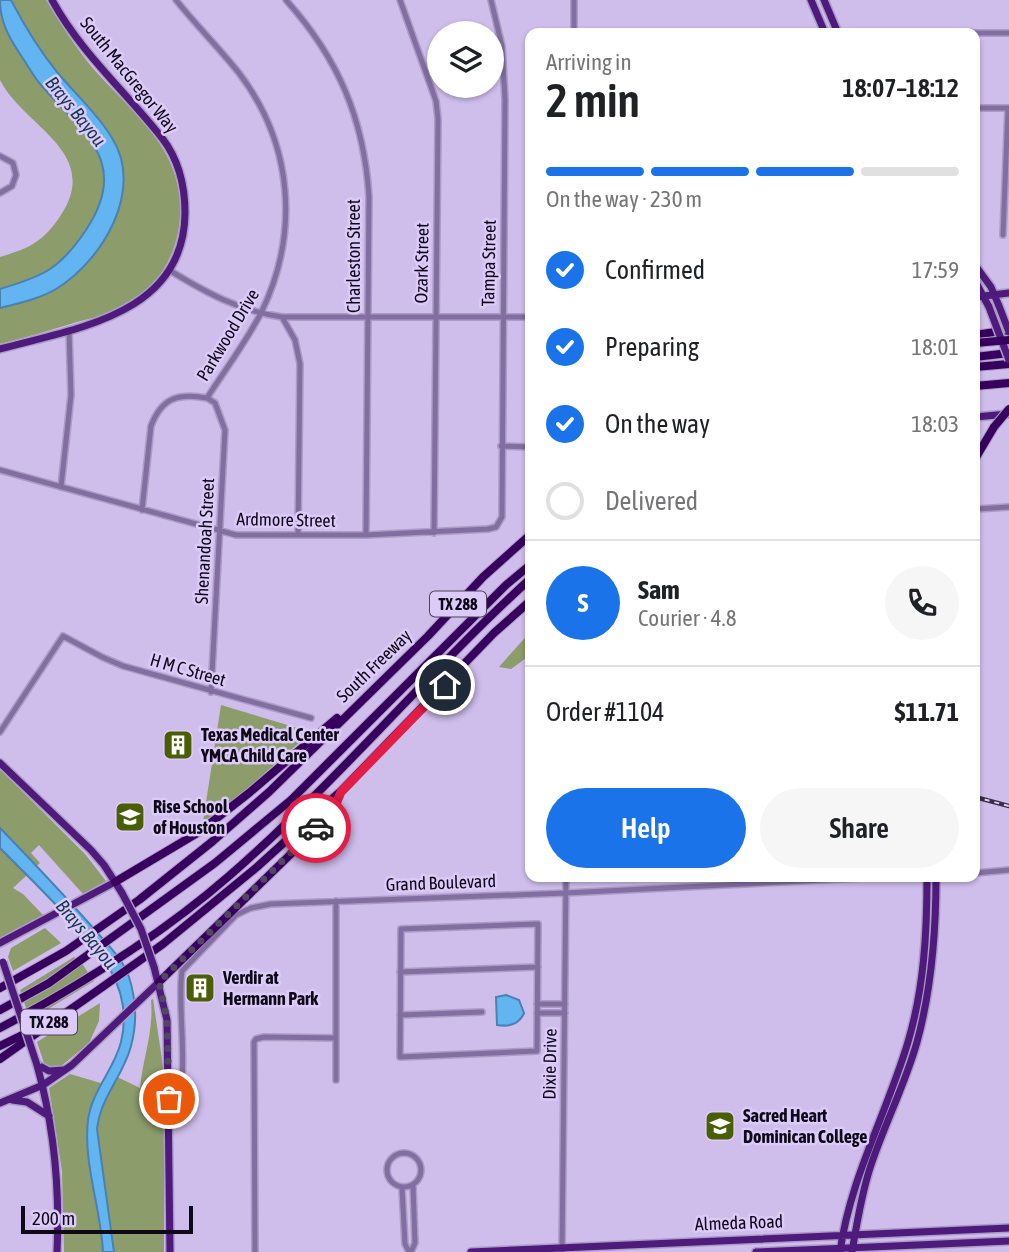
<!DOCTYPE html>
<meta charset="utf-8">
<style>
:root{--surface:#fff;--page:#f6f6f6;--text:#202124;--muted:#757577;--line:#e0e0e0;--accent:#1a73e8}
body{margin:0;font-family:"Asap Condensed",sans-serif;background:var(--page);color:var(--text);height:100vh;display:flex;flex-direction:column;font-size:26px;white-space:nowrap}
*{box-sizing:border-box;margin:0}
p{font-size:23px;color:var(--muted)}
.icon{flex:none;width:38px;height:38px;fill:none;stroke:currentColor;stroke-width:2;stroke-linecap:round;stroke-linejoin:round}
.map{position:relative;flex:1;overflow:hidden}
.drawer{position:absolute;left:525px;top:28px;width:455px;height:854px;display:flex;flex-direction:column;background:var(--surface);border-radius:14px;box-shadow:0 2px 5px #0004}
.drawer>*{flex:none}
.buttons{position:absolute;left:427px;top:21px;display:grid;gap:14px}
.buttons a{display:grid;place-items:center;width:77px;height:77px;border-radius:50%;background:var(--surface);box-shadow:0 2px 5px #0004;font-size:35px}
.scale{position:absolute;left:21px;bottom:18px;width:172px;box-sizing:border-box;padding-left:7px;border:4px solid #0f0818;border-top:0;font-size:19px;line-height:24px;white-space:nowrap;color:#0f0818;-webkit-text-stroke:5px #dccaf8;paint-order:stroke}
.pin{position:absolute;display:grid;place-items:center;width:60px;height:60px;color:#fff;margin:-30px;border:4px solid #fff;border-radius:50%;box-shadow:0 2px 7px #0007}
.courier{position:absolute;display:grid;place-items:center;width:70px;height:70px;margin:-35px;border:5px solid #e11d48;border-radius:50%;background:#fff;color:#222;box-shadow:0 2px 9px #0007}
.overview em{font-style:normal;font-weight:600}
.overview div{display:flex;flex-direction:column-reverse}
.overview{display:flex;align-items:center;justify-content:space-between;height:119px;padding:0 21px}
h1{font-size:46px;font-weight:600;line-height:52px}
.bar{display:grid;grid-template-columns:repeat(4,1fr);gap:10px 7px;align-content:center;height:84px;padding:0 21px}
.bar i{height:9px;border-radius:5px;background:var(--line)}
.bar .current{background:var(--accent)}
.bar p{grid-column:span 4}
.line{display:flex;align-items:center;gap:18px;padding:0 21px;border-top:2px solid var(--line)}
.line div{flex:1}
.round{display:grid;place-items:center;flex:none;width:74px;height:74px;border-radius:37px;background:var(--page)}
ol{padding:0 21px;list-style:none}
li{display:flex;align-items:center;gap:21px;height:77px}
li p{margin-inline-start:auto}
li .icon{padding:7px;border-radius:50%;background:var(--accent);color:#fff;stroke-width:4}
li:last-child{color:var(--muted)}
li i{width:38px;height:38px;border:4px solid var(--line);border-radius:50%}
.primary-button{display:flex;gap:14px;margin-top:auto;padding:14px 21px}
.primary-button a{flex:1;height:80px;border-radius:42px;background:var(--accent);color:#fff;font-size:28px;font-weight:600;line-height:80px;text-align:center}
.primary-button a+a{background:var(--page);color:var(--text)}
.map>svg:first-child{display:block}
.green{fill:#8c9c6a}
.water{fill:#63b5f2;stroke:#4a81b1;stroke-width:2}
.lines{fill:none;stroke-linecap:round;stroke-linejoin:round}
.minor-casing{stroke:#ac9cc5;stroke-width:8}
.major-casing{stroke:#ac9cc5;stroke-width:10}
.highway-casing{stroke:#ac9cc5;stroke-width:10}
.minor{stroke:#836ea1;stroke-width:5}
.major{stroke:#4e1b7c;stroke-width:7}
.highway{stroke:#37005f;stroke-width:8}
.rail-casing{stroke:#382e45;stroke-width:4.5}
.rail{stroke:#dccaf8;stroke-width:2;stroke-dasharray:5;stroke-linecap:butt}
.major-bridge-casing{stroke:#ac9cc5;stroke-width:10;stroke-linecap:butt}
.highway-bridge-casing{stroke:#ac9cc5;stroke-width:10;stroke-linecap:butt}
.major-bridge{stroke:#4e1b7c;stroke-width:7}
.highway-bridge{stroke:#37005f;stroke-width:8}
.done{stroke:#524762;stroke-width:7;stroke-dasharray:0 12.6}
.route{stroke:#e11d48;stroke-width:9}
.labels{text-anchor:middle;stroke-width:5;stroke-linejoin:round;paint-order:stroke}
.shield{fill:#dccaf8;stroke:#4c425b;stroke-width:2}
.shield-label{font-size:16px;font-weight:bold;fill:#0f0818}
.street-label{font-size:18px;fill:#0f0818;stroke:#dccaf8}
.poi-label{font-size:18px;font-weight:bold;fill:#0f0818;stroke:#dccaf8;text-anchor:start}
.water-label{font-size:19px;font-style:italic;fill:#163952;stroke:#dccaf8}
</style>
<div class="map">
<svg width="1009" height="1252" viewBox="0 0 1009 1252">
<rect width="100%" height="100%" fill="#cfbdeb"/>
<path class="green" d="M0,0H46C60,23 74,45 91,66C115,94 150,123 167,156C195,210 178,277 123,308C109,315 92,318 77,322C52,330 26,337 0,344V257C30,248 43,242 61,215C102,152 24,127 0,80Z
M530,632L529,656L511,669L499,667Z
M221,705L311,732L239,796L203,822Z
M0,769L85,854L106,881L83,894L39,845L31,853L40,863L13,888L23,894L43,915L0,938Z
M45,928L61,943L13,971L8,957L11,948Z
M74,957L83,965L94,981L30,1020L20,990Z
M153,999L164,1073V1252H64L62,1171L49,1088L70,1074L104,1084L111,1074L140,1088C143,1057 154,1031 151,1000Z
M100,1003L99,1021L89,1043L60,1067L52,1068L44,1063L37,1042Z"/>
<path class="water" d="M0,0H11C24,25 39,50 57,72C75,94 98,114 112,138C145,190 102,261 56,289C39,299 19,303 0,308V289C44,276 60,269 86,230C131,162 84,134 41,85C33,76 27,64 20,54C8,36 0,21 0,0Z
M0,828C32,861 64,895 95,930C107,944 123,959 129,977C136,999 137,1024 131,1046C123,1077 101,1095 97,1129L114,1252H103C101,1208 83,1164 88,1120C92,1090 114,1070 121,1042C135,985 96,946 60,909C40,888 20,868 0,848Z
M506,995L519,1000L524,1013C519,1025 509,1027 497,1025L496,997Z"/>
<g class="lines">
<g class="minor-casing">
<path id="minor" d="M286,0C338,58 364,118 369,197L366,535
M400,0L436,101L438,119L434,533
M574,33V0
M924,33H1009
M975,108H1009
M0,156L13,163L16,175L12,186L0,193
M1003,235L1008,108
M169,270C205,292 239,311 282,317H530
M282,317L295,340L300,364L298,535
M207,398L215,403L225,430L211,692
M501,446L530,447
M0,470L236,535H366L488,529L496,527L502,517L505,99L502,46L491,0
M61,487L71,395L69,330
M976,509L1009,507
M142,510L151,426C162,397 179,393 207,398C225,370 246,342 261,313C300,233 293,144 239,73C219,48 196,25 176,0
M0,732L63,636L102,657L123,666L311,718
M975,873L1009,870
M336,901V1080
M538,924L537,1051L400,1057L401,929Z
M400,972L538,967
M537,1004H565
M537,1013H565
M400,1015L482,1012
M169,1123C194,1089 176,1014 182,971L236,915L251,908L271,904L566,893L881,877
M387 1170a17 17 0 1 1 34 0a17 17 0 1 1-34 0Z
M402,1188L405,1244L409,1252
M255,1252L254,1042L256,1039L264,1037L335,1038
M411,1252L415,1243L413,1185
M562,1252L566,877"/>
</g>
<g class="major-casing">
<path id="major" d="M811,0L825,33
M824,0L838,33
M975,265L991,287L999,306
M975,281L989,307
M975,297L1009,293
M0,349C76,328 184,315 185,213C185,186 179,160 162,138C125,91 81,53 52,0
M975,417L1008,414
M0,763L91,850L104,865L122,893
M0,943L115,882
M154,967L167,1020L170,1252
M37,1065C54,1126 60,1189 57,1252
M38,1065L49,1071L63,1070
M12,1100L27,1102L49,1116
M0,1103L43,1085L72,1065L159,982
M471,1252L1009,1228
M756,1252L1009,1241
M840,1252C850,1178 887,1113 908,1042C924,988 927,933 927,877
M852,1252C857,1223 861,1196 870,1168C884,1125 905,1085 917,1042C932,987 936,933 936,877"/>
</g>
<g class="highway-casing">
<path id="highway" d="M975,335L1009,330
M975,357L1009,353
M975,367L1009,364
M975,386L1009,383
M975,459L994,427
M115,882L199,832L249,793L337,718
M159,982L331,815L339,796
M0,988L66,951L139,900L213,841L269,792L428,636L483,577L530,535
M0,1010L49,983L215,863L291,800L506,585L530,565
M0,1028C81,985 160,936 229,876C336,783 426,674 530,579
M0,1046L61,1016L94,993L163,944L257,867L341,791L494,633L530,601
M0,1059L41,1030"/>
</g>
<use href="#minor" class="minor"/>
<use href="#major" class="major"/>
<use href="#highway" class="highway"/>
<g class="rail-casing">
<path id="rail" d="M975,797L1009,806"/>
</g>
<use href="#rail" class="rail"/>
<g class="major-bridge-casing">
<path id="major-bridge" d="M999,306L1009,332
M989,307L1009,360
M122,893L141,929L154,967
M3,962L37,1065"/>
</g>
<g class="highway-bridge-casing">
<path id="highway-bridge" d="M975,343L1009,340
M994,427L1009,409"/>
</g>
<use href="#major-bridge" class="major-bridge"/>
<use href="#highway-bridge" class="highway-bridge"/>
</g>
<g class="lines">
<path class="done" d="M169,1099L167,1020L159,982L316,828"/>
<path class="route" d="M316,828L331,815L341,792L445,685"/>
</g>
<defs>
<g id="building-square" transform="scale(1.575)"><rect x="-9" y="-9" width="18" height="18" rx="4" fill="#4a5e05" stroke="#dccaf8"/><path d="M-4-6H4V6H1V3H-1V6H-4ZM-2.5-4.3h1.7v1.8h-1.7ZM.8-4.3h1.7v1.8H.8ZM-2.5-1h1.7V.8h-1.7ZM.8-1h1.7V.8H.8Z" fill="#fff"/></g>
<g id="school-square" transform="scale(1.575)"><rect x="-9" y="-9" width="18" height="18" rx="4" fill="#4a5e05" stroke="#dccaf8"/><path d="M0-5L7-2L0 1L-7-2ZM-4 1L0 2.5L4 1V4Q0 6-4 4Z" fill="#fff"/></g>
<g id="university-square" transform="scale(1.575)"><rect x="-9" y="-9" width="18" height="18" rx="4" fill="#4a5e05" stroke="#dccaf8"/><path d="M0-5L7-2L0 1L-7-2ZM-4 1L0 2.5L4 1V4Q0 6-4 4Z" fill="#fff"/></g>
</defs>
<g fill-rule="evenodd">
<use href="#building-square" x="178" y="745"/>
<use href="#school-square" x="130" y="817"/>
<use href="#building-square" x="200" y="988"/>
<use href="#university-square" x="720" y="1126"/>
</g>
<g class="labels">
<g class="shield">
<rect x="430" y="591.5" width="56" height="25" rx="5"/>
<rect x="21" y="1009.5" width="56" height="25" rx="5"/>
</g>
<g class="shield-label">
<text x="458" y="610">TX 288</text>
<text x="49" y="1028">TX 288</text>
</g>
<g class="street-label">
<text transform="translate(129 75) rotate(51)" y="6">South MacGregor Way</text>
<text transform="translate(354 256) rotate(-90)" y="6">Charleston Street</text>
<text transform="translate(422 263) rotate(-89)" y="6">Ozark Street</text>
<text transform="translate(489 263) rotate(-89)" y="6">Tampa Street</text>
<text transform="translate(228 335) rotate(-59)" y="6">Parkwood Drive</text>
<text transform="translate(286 520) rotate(1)" y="6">Ardmore Street</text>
<text transform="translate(205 541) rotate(-87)" y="6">Shenandoah Street</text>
<text transform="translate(374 666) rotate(-44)" y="6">South Freeway</text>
<text transform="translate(188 670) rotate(16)" y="6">H M C Street</text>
<text transform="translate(441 883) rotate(-2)" y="6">Grand Boulevard</text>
<text transform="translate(550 1064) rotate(-89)" y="6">Dixie Drive</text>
<text transform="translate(739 1223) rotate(-2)" y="6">Almeda Road</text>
</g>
<g class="poi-label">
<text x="201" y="741">Texas Medical Center<tspan x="201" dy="21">YMCA Child Care</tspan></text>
<text x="153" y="813">Rise School<tspan x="153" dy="21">of Houston</tspan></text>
<text x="223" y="984">Verdir at<tspan x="223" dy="21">Hermann Park</tspan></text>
<text x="743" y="1122">Sacred Heart<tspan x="743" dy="21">Dominican College</tspan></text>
</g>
<g class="water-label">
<text transform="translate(76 111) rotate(51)" y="7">Brays Bayou</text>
<text transform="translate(87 934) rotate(50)" y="7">Brays Bayou</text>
</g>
</g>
</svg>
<div class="buttons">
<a><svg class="icon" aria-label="layers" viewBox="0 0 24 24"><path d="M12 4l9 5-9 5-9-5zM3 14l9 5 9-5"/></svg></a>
</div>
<div class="scale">200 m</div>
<div class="pin" style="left:169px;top:1099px;background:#ea580c"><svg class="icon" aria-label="bag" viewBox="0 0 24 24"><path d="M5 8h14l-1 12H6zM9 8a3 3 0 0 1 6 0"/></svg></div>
<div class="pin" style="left:445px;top:685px;background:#1f2937"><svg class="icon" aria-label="home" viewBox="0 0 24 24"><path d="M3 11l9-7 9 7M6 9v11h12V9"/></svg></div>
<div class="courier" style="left:316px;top:828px"><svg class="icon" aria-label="car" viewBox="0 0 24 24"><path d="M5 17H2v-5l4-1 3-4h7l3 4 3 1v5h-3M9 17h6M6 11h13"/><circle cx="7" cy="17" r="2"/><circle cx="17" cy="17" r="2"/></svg></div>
<section class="drawer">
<div class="overview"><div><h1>2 min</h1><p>Arriving in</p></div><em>18:07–18:12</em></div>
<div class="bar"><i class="current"></i><i class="current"></i><i class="current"></i><i></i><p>On the way · 230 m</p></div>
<ol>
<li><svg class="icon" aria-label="check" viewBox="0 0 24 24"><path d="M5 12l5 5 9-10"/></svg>Confirmed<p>17:59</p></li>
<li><svg class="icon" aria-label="check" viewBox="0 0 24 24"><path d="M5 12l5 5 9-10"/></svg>Preparing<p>18:01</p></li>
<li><svg class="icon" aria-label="check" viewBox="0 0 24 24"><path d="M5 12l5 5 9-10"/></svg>On the way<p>18:03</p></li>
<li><i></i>Delivered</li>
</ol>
<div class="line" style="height:126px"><b class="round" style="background:var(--accent);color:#fff">S</b><div><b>Sam</b><p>Courier · 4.8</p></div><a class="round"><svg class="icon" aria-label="phone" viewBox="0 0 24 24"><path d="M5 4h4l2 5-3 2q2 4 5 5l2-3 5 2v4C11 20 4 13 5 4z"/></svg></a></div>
<div class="line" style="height:91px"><div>Order #1104</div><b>$11.71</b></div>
<div class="primary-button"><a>Help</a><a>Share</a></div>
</section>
</div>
